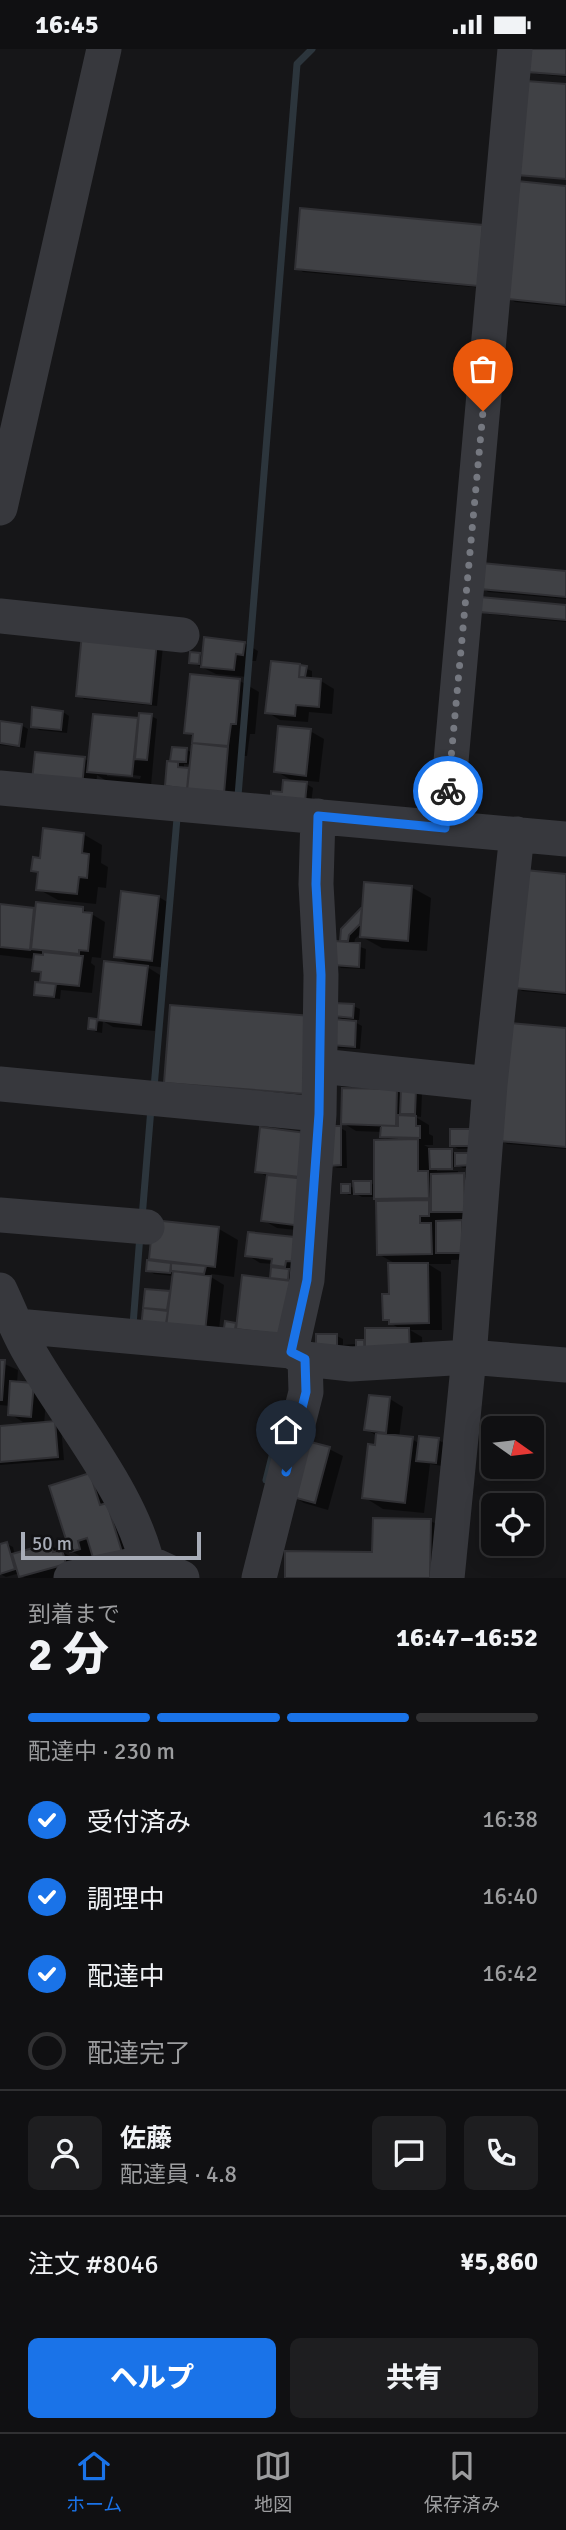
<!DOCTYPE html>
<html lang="ja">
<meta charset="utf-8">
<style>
:root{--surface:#101012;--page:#1e1e20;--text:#f1f3f6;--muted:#9c9d9f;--line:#303032;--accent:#1a73e8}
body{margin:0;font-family:Signika,"Noto Sans JP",sans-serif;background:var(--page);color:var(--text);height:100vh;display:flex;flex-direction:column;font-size:26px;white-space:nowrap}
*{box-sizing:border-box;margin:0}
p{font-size:23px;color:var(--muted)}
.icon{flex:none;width:38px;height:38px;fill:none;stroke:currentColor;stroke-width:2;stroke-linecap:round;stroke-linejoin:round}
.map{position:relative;height:1529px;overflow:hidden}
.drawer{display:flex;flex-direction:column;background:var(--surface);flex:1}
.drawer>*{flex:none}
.needle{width:46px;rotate:104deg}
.fabs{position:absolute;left:481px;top:1367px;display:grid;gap:14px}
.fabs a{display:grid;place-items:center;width:63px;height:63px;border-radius:10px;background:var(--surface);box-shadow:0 4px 18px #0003,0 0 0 2px var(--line);font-size:35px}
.scale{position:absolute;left:21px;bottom:18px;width:180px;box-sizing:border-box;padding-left:7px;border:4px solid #a8adb8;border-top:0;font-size:19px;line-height:24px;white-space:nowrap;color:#a8adb8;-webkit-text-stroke:5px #111113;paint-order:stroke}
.pin{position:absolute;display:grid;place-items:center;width:60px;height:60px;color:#fff;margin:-72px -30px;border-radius:50% 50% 50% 0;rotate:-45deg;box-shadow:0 0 7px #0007}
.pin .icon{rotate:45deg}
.courier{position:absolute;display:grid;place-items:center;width:70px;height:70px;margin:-35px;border:5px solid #1a73e8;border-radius:50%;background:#fff;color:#222;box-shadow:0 2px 9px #0007}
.summary em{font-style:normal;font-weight:800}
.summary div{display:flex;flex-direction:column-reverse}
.summary{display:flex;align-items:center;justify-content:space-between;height:119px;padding:0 28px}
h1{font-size:46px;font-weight:800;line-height:52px}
.bar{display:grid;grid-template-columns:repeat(4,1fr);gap:10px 7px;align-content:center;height:84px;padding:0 28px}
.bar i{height:9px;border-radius:5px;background:var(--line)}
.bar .active{background:var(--accent)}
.bar p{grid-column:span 4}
.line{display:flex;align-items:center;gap:18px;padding:0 28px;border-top:2px solid var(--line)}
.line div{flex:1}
.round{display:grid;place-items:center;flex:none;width:74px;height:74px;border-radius:10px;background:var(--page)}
ol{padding:0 28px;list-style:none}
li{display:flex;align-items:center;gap:21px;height:77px}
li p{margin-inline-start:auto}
li .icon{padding:7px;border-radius:50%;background:var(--accent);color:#fff;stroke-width:4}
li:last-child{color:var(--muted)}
li i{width:38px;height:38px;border:4px solid var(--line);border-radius:50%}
.primary-button{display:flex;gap:14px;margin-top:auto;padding:14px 28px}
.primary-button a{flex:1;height:80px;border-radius:10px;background:var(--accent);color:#fff;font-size:28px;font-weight:800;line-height:80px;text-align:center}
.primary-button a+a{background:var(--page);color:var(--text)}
.status{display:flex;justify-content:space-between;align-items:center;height:49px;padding:0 35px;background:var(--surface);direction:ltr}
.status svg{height:19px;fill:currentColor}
.tab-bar{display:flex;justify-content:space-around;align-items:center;height:98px;border-top:2px solid var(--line);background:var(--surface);font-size:19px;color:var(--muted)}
.tab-bar a{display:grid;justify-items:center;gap:4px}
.tab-bar .active{color:var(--accent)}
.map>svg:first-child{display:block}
.shadow{fill:#0007;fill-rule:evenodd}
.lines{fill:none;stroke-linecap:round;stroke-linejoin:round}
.stream{stroke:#2c353c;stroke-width:7}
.building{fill:#404145;stroke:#303034;stroke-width:2}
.minor{stroke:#37383d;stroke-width:35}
.done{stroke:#757880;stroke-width:7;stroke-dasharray:0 12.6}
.route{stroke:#1a73e8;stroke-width:9}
</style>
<div class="status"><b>16:45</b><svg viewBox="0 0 49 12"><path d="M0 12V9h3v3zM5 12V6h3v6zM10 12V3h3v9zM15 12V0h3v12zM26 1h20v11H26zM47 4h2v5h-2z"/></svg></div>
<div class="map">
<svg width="566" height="1529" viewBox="0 0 566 1529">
<rect width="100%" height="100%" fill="#161618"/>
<path class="shadow" d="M566,0V28L536,25L529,22Z
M566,139V258L515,253L508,249Z
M302,161L484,239L303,223L297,219Z
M566,524V550L488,543L482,539Z
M566,558V573L487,565L481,562Z
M244,594L258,602L256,612H249L247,628L216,625L191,613L199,605L204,608Z
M163,597L157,657L84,650L78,646Z
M299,617L312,622V631L321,632L334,640L332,665L309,663L308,673L280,671L267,663Z
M240,632L259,643L255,685H250L247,707H241L237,752L167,737L173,700L187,701L193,704L202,697L194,693V688L185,683ZM184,715L192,716L191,722L184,720Z
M63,663L69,667L67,684L39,681L32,677Z
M151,667L157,670L151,737L108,733L97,726L96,743L48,739L85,710L90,713L137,671L140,672ZM107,723L141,727L140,730L107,727Z
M0,674L21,676L28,680L25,699L0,696Z
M310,682L324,690L319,733L300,731L313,739L311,755L284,745L296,734L276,722Z
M83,785L102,796L101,814L108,818L106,839L98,838L96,855L58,851L38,840L40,825L33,822L41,810Z
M566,827V946L522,942L516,938Z
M411,838L431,849L427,902L382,899L362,888L363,882L355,890L354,896L366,900L365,920L341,919L335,915L342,895L343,880L362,860L364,861Z
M159,848L172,856L166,919L144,916L160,926L155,982L113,978L103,972L102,984L96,983L90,979L96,972L99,974L106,914L133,917L116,907Z
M0,857L37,862L83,860L105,873L101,909L92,908L91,914L95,917L92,944L61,941L60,950L42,948L36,945L50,937L42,932L43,926L34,921L35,910L0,906Z
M353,957L360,960L359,971H351L362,977L360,1000L339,999L333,995L346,973L335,966Z
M172,958L312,1048L166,1033Z
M566,981V1100L507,1095L501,1091Z
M396,1041L402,1045L415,1042L422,1045L421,1068L414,1067L429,1076V1085L433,1087V1096H424L435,1102H451L478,1119H463L458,1116V1118H437V1122H458V1126H463L477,1133V1170H456L475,1181V1210L451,1211V1215H428L441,1223L442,1281H410L422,1288L423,1314L325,1307L337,1287L343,1290V1296L367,1294L402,1281L384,1270L398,1216L378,1205L384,1154L376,1148H362L356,1145L349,1146L343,1143L350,1137L355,1140L371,1134L376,1137L391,1092L382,1087V1083L356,1082L343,1074Z
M340,1079L346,1082L347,1119H337L330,1116Z
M451,1082L478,1099L458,1100L452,1096Z
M313,1086L315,1183L277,1179L263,1171L268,1128L257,1122Z
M219,1180L238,1191L234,1228L211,1225V1228L224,1236L218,1289L143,1278L147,1242L172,1245L174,1227L154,1225L148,1221L158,1214L151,1209Z
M317,1198L257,1290L231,1289L235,1275L238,1277L279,1232L271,1228L282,1221L273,1215L260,1214L247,1206ZM259,1207L281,1209L280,1213L259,1210Z
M0,1313L18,1321L17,1334L47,1343L44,1375L55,1374L61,1378L64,1411L0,1416V1378L35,1376V1373H23L10,1365V1357L0,1356Z
M390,1350L403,1358L399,1389L412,1390L420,1395L438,1391L444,1394L442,1417L430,1415L424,1464L383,1460L364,1448L377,1387L366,1380Z
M329,1400L343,1407L328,1461L304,1454L291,1446Z
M90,1426L141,1513H91L71,1502Z
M431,1472L455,1486L454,1529H286L287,1504L374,1505Z
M7,1495L13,1498L15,1506L50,1496L75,1510L78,1522L54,1529H24L20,1524L6,1528L0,1525V1497Z"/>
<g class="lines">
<path class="stream" d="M238,747L297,15L312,0
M154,1039L177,769
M142,1169L151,1059
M133,1276L140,1186
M266,1431L276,1391"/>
</g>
<path class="building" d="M530,0H566V26L527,23Z
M526,32L566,35V130L517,126Z
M517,132L566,137V256L507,250Z
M300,159L483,176L478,237L295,220Z
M482,514L566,522V548L480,540Z
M480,548L566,556V571L479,563Z
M82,584L157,592L151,655L76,647Z
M204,588L245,593L243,606L236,605L234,621L201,618Z
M190,603L200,604L199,615L189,614Z
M271,612L300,615L299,628L321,630L319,658L296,656L295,667L265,664Z
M300,616L307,617L305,628H299Z
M190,625L240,630L236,675H231L228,697L192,694L193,685L184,684Z
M32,658L63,662L61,681L31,678Z
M139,664L152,665L147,711L135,710Z
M93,665L138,669L132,727L87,723Z
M0,672L22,675L19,697L0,694Z
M278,677L311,680L306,727L274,723Z
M192,694L228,698L224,745L187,742Z
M172,698L187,699L186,713L170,712Z
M35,703L85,708L82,737L32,732Z
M167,712L178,713V718L189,719L187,740L165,737Z
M283,731L307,733L305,753L271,749V742L282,743Z
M43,779L84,784L82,804L89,805L87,829L79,828L77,845L36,841L38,823L31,822L33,808L40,809Z
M525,821L566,825V944L514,939Z
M364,833L412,837L408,892L360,888Z
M121,842L159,847L152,912L114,908Z
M36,853L83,858V863L92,864L88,902L79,901V905L31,900Z
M0,855L34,859L30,901L0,898Z
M362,858L360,875L349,886L348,892H340L341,880Z
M335,892L360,894L359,918L333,916Z
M43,903L83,907L79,937L40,933L41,923L32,922L34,905L43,906Z
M104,912L148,917L141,976L98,971Z
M35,933L56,935L54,948L34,946Z
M334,954L354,955L353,969L333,967Z
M170,956L312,967L306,1045L164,1034Z
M89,969L97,970L96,981L88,980Z
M333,970L356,972L355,998L331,996Z
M510,974L566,979V1098L499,1092Z
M342,1039L397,1040L396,1077L341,1075Z
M401,1040H416L415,1065H400Z
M398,1066L416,1067V1077H420V1089L380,1088L381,1077H398Z
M328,1077H341V1116L329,1117Z
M260,1078L314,1085L309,1129L255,1123Z
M450,1080H472V1097H450Z
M418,1090V1122H428L429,1149L374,1150V1091Z
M429,1100H452V1120H430Z
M455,1104H472V1116L455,1117Z
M464,1124L465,1163H431V1125Z
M267,1126L307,1130L302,1177L261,1172Z
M353,1132H371V1145H354Z
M341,1135H350V1144H341Z
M429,1151V1167H420V1174H431L432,1205L377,1206L376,1152Z
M153,1171L219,1178L215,1218L149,1210Z
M462,1171V1204H436V1172Z
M248,1183L304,1189L301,1213L286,1212L285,1218L271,1216L272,1210L245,1207Z
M147,1211L171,1214L170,1224L146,1222Z
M171,1214L206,1217L204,1225L171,1222Z
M388,1214H428L429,1274L389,1275V1271H383L382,1245H389Z
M271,1218L289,1220L288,1231L270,1229Z
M173,1222L211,1227L205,1283L166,1278Z
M242,1226L292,1232L286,1286L236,1280Z
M145,1240L170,1242L167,1261L143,1259Z
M143,1259L168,1262L165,1281L141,1279Z
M225,1272L236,1274L234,1287L223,1286Z
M365,1279H409L410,1308H365Z
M316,1285H337V1304H316Z
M356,1291H364L365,1307H356Z
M0,1311H5L2,1351H0Z
M10,1332L34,1334L31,1368L8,1366Z
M369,1346L390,1348L386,1384L364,1381Z
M55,1372L58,1408L0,1413V1377Z
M376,1384L413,1388L405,1454L362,1449L368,1395L375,1396Z
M419,1387L439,1389L436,1414L416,1412Z
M303,1391L330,1398L315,1454L289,1447Z
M90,1424L100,1456L107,1454L122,1503L94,1512L87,1489L78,1492L80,1500L70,1503L49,1437Z
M373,1469L431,1470L430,1529H285V1502L372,1503Z
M7,1493L15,1520L0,1525V1495Z
M50,1494L53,1503L62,1501L66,1515L19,1528L12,1505Z"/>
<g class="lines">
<path class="minor" d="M0,459L104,0
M0,567L182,586
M0,739L566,790
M445,779L515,0
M320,1017L490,1035
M0,1035L319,1065
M0,1166L147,1178
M0,1241C10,1262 18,1284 30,1304C69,1372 138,1451 150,1529
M17,1277L291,1302
M305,1310L351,1315L469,1308L566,1316
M71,1529L147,1513L182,1529
M259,1529L306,1343L305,1310L291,1302L307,1231L319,1065L321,926L316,835L318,767
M447,1529L469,1308L490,1035L517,785"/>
</g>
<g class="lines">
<path class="done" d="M448,742L483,362"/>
<path class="route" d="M286,1423L306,1343L305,1310L291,1303L307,1231L319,1065L321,926L316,835L318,767L445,779L448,742"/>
</g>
</svg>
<div class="fabs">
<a><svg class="needle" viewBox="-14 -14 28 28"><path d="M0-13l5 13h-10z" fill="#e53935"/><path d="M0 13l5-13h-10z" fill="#9c9d9f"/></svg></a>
<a><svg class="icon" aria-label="locate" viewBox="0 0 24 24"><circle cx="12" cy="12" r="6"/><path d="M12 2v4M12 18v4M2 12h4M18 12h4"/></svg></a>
</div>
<div class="scale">50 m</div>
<div class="pin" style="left:483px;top:362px;background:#ea580c"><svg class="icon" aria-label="bag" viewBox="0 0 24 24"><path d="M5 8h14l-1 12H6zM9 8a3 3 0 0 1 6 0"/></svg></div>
<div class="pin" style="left:286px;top:1423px;background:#1f2937"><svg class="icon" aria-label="home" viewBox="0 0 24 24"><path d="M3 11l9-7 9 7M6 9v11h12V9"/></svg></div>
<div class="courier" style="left:448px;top:742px"><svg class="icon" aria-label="bike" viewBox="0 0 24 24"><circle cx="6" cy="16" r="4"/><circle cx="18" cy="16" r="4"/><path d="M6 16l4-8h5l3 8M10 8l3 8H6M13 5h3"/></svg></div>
</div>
<section class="drawer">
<div class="summary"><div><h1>2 分</h1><p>到着まで</p></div><em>16:47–16:52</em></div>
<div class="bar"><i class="active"></i><i class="active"></i><i class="active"></i><i></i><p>配達中 · 230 m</p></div>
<ol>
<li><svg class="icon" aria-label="check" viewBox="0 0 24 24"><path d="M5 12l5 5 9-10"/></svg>受付済み<p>16:38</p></li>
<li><svg class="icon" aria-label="check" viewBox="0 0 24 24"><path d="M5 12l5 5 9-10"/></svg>調理中<p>16:40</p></li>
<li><svg class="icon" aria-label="check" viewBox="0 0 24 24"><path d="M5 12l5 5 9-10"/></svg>配達中<p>16:42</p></li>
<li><i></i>配達完了</li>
</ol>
<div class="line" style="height:126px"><a class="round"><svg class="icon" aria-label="person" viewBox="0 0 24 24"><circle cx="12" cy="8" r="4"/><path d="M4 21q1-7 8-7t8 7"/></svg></a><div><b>佐藤</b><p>配達員 · 4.8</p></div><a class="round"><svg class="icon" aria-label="chat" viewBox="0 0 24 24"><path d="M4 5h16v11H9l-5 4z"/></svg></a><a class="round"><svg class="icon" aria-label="phone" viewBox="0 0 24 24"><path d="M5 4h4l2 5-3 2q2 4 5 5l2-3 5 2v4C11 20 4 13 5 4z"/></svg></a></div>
<div class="line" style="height:91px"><div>注文 #8046</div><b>¥5,860</b></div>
<div class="primary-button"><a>ヘルプ</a><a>共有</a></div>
</section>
<nav class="tab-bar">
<a class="active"><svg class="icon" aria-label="home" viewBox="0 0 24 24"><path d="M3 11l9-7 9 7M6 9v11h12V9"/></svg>ホーム</a>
<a><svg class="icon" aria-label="map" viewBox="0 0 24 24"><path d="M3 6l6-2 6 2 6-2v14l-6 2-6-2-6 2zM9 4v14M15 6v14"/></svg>地図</a>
<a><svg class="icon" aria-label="saved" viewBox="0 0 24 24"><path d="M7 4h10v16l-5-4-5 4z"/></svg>保存済み</a>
</nav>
